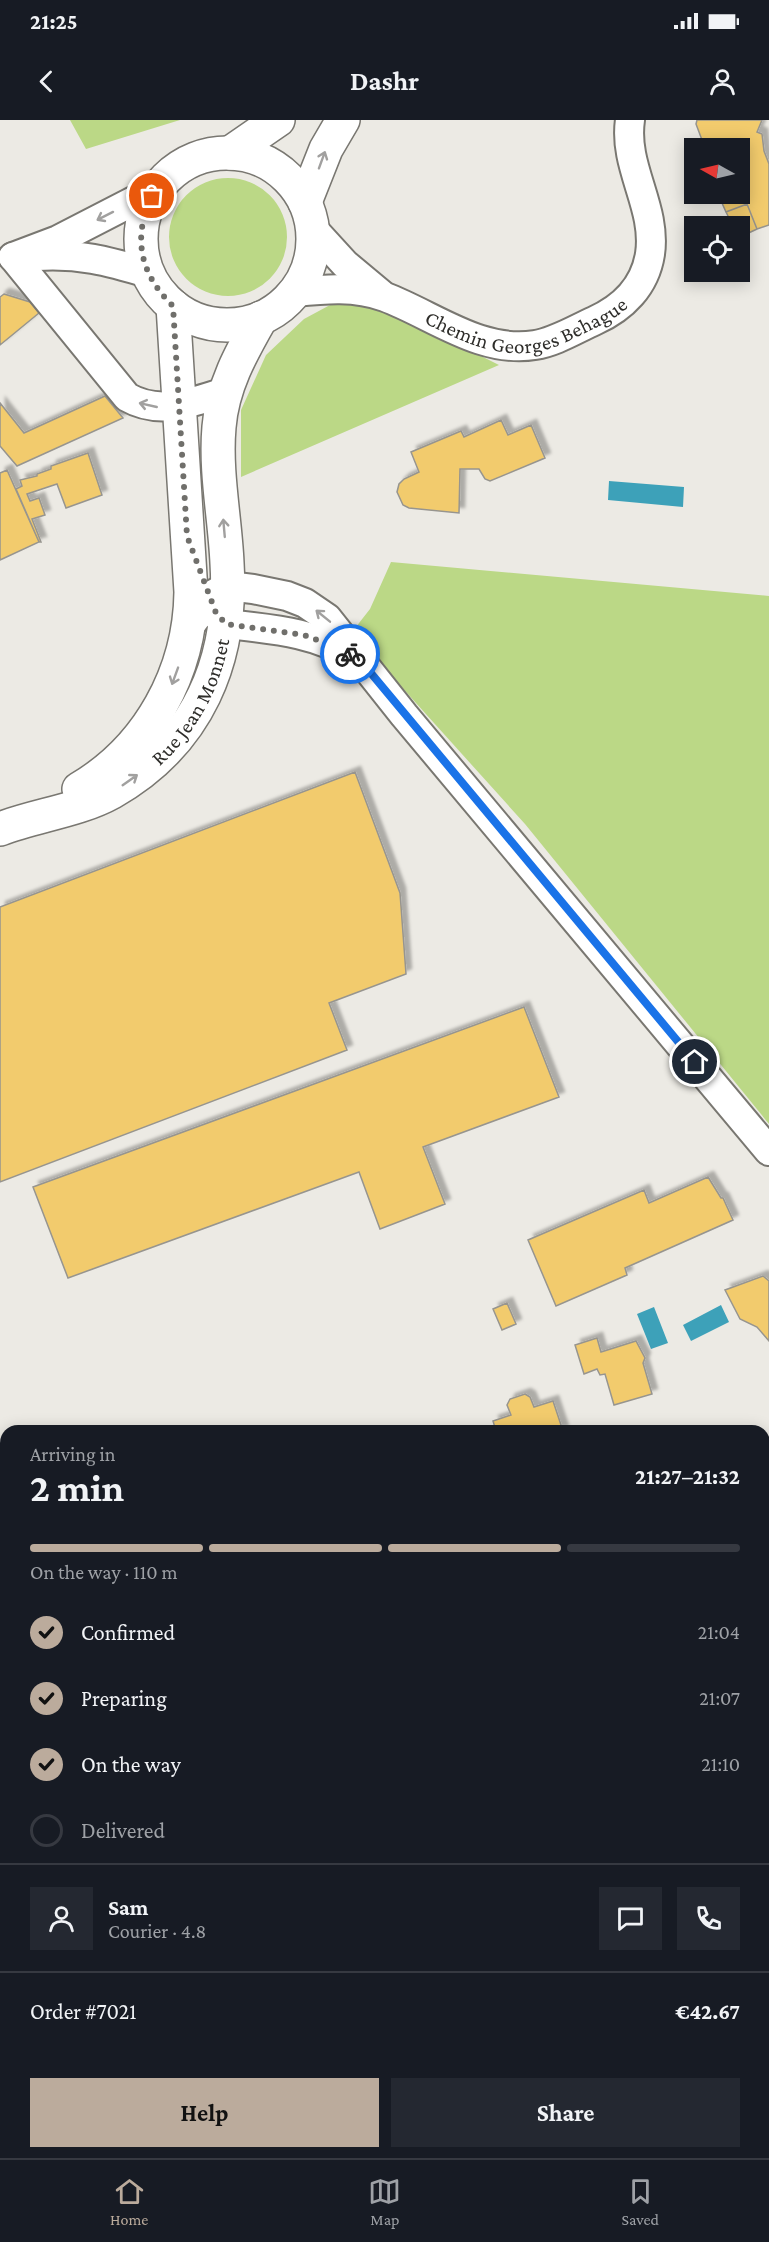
<!DOCTYPE html>
<meta charset="utf-8">
<style>
:root{--surface:#171b24;--page:#242831;--text:#f1f3f6;--muted:#9ea1a6;--line:#363941;--accent:#bbab9c}
body{margin:0;font-family:"Crimson Pro",serif;background:var(--page);color:var(--text);height:100vh;display:flex;flex-direction:column;font-size:22px;white-space:nowrap}
*{box-sizing:border-box;margin:0}
p{font-size:20px;color:var(--muted)}
.icon{flex:none;width:33px;height:33px;fill:none;stroke:currentColor;stroke-width:2;stroke-linecap:round;stroke-linejoin:round}
.map{position:relative;flex:1;overflow:hidden}
.side{position:absolute;left:0px;top:1305px;width:770px;height:734px;display:flex;flex-direction:column;background:var(--surface);border-radius:18px 18px 0 0;box-shadow:0 3px 15px #0003}
.side>*{flex:none}
.needle{width:39px;rotate:278deg}
.fabs{position:absolute;left:684px;top:18px;display:grid;gap:12px}
.fabs a{display:grid;place-items:center;width:66px;height:66px;border-radius:0px;background:var(--surface);box-shadow:0 3px 15px #0003;font-size:30px}
.pin{position:absolute;display:grid;place-items:center;width:51px;height:51px;color:#fff;margin:-26px;border:3px solid #fff;border-radius:50%;box-shadow:0 2px 6px #0007}
.courier{position:absolute;display:grid;place-items:center;width:60px;height:60px;margin:-30px;border:4px solid #1a73e8;border-radius:50%;background:#fff;color:#222;box-shadow:0 2px 8px #0007}
.headline em{font-style:normal;font-weight:700}
.headline div{display:flex;flex-direction:column-reverse}
.headline{display:flex;align-items:center;justify-content:space-between;height:102px;padding:0 30px}
h1{font-size:39px;font-weight:700;line-height:45px}
.bar{display:grid;grid-template-columns:repeat(4,1fr);gap:9px 6px;align-content:center;height:72px;padding:0 30px}
.bar i{height:8px;border-radius:4px;background:var(--line)}
.bar .active{background:var(--accent)}
.bar p{grid-column:span 4}
.line{display:flex;align-items:center;gap:15px;padding:0 30px;border-top:2px solid var(--line)}
.line div{flex:1}
.round{display:grid;place-items:center;flex:none;width:63px;height:63px;border-radius:0px;background:var(--page)}
ol{padding:0 30px;list-style:none}
li{display:flex;align-items:center;gap:18px;height:66px}
li p{margin-inline-start:auto}
li .icon{padding:6px;border-radius:50%;background:var(--accent);color:#111;stroke-width:4}
li:last-child{color:var(--muted)}
li i{width:33px;height:33px;border:3px solid var(--line);border-radius:50%}
.primary-button{display:flex;gap:12px;margin-top:auto;padding:12px 30px}
.primary-button a{flex:1;height:69px;border-radius:0px;background:var(--accent);color:#111;font-size:24px;font-weight:700;line-height:69px;text-align:center}
.primary-button a+a{background:var(--page);color:var(--text)}
.status{display:flex;justify-content:space-between;align-items:center;height:42px;padding:0 30px;background:var(--surface);direction:ltr}
.status svg{height:16px;fill:currentColor}
header{display:flex;justify-content:space-between;align-items:center;height:78px;padding:0 30px;background:var(--surface);font-size:27px;font-weight:700}
.tab-bar{display:flex;justify-content:space-around;align-items:center;height:84px;border-top:2px solid var(--line);background:var(--surface);font-size:16px;color:var(--muted)}
.tab-bar a{display:grid;justify-items:center;gap:3px}
.tab-bar .active{color:var(--accent)}
.map>svg:first-child{display:block}
.green{fill:#bbd886}
.water{fill:#3da1b9}
.building{fill:#f2cb6d;stroke:#97958f;stroke-width:1.5;filter:url(#shadow)}
.lines{fill:none;stroke-linecap:round;stroke-linejoin:round}
.street-casing{stroke:#797771;stroke-width:32}
.secondary-casing{stroke:#797771;stroke-width:36}
.street{stroke:#fff;stroke-width:28}
.secondary{stroke:#fff;stroke-width:33}
.oneway{stroke:#a1a09f}
.done{stroke:#706f6b;stroke-width:6;stroke-dasharray:0 10.8}
.route{stroke:#1a73e8;stroke-width:8}
.labels{text-anchor:middle;stroke-width:5;stroke-linejoin:round;paint-order:stroke}
.street-label{font-size:21px;fill:#2e2d2a;stroke:#fff}
</style>
<div class="status"><b>21:25</b><svg viewBox="0 0 49 12"><path d="M0 12V9h3v3zM5 12V6h3v6zM10 12V3h3v9zM15 12V0h3v12zM26 1h20v11H26zM47 4h2v5h-2z"/></svg></div>
<header><svg class="icon" aria-label="back" viewBox="0 0 24 24"><path d="M15 5l-7 7 7 7"/></svg>Dashr<svg class="icon" aria-label="person" viewBox="0 0 24 24"><circle cx="12" cy="8" r="4"/><path d="M4 21q1-7 8-7t8 7"/></svg></header>
<div class="map">
<svg width="769" height="2038" viewBox="0 0 769 2038">
<defs>
<filter id="shadow"><feDropShadow dx="5.5" dy="-5.5" stdDeviation="1.5" flood-color="#0004"/></filter>
</defs>
<rect width="100%" height="100%" fill="#eceae4"/>
<path class="green" d="M70,0H180L86,29Z
M169 117a59 59 0 1 1 118 0a59 59 0 1 1-118 0Z
M343,178L392,192L438,219L477,234L499,245L241,357V290L266,235L304,199Z
M391,442L769,476V1004L525,704L352,512L370,489Z"/>
<path class="water" d="M609,361L684,367L683,387L608,380Z
M721,1185L729,1202L691,1221L683,1205Z
M654,1187L668,1223L651,1229L637,1194Z"/>
<path class="building" d="M697,0H762L757,12L762,14L764,31L769,44V105L757,109L747,84L726,92L718,74H740V28H705L696,4Z
M747,84L757,109L740,117V106H733L726,92Z
M4,174L30,182L39,193L0,225V177Z
M105,276L123,298L17,346L0,326V283L24,313Z
M501,300L508,315L531,305L545,338L490,361L485,359L479,349H460L459,393L409,388L403,385L397,372L399,364L404,359L419,352L411,332L461,311L464,317Z
M88,333L102,375L66,388L57,364L27,374L30,381L39,378L45,395L32,399L41,422H39L16,369L22,366L20,360L37,356V354L51,349V346Z
M7,350L39,422L0,440V353Z
M355,652L400,773L406,854L329,883L347,930L0,1062V787Z
M524,887L559,977L423,1027L445,1084L380,1109L359,1052L68,1158L33,1067Z
M708,1057L721,1078H723L733,1100L625,1148L627,1155L556,1186L528,1120L644,1070L649,1083Z
M763,1156L769,1161V1221L757,1207L740,1199L725,1170Z
M507,1183L516,1204L502,1210L493,1189Z
M597,1218L601,1232L636,1221L645,1238L643,1243L652,1274L614,1285L605,1254L600,1255L597,1249L584,1254L575,1225Z
M525,1274L530,1277L534,1287L553,1281L563,1311H496L493,1301L511,1295L507,1285L510,1279Z
M769,1476V1545L764,1549V1480Z
M764,1630L769,1633V1655L765,1662Z
M769,1655V1697L764,1694V1664Z
M764,1694L769,1697V1730L764,1727Z
M764,1727L769,1730V1752L764,1761Z
M769,1953V1982L764,1979V1964Z
M764,1979L769,1982V2014L764,2011Z
M764,2011L769,2014V2038H726L729,2032H764Z"/>
<g class="lines">
<g class="street-casing">
<g id="street">
<path d="M313,109L345,144L381,174"/>
<path d="M36,136C78,133 108,141 148,153"/>
<path d="M13,137L127,277C160,296 192,282 225,272"/>
<path d="M13,137L58,120L157,69"/>
<path id="s1" d="M295,172C325,169 355,166 385,177C433,195 481,234 535,225C555,222 576,209 594,201C623,188 645,166 650,134C657,87 623,47 630,0"/>
<path d="M214,486L219,498L226,504C271,509 317,512 356,538"/>
<path d="M189,507L214,474L228,466L253,469L287,476L305,483L327,498L404,595L769,1031"/>
<path d="M764,1596H769"/>
<path d="M0,1774L6,1769"/>
<path d="M764,1824L769,1813"/>
<path d="M652,2038L655,2032"/>
</g>
</g>
<g class="secondary-casing">
<g id="secondary">
<circle cx="227" cy="119" r="86"/>
<path d="M230,33L278,0"/>
<path d="M305,82L326,29L343,0"/>
<path d="M79,669C149,628 190,552 191,472L173,186"/>
<path id="s2" d="M0,709C36,695 78,691 112,672C198,623 233,540 227,443C225,398 215,352 219,307C222,267 241,233 261,198"/>
</g>
</g>
<use href="#street" class="street"/>
<use href="#secondary" class="secondary"/>
</g>
<defs><path id="oneway-shaft" d="M-6 0H5M1.5-3L5.5 0L1.5 3" fill="none" stroke-width="1.6" stroke-linecap="round" stroke-linejoin="round" transform="scale(1.5)"/></defs>
<g class="oneway">
<use href="#oneway-shaft" transform="translate(322 40) rotate(-70)"/>
<use href="#oneway-shaft" transform="translate(105 96) rotate(153)"/>
<use href="#oneway-shaft" transform="translate(148 285) rotate(-167)"/>
<use href="#oneway-shaft" transform="translate(224 408) rotate(-95)"/>
<use href="#oneway-shaft" transform="translate(323 496) rotate(-141)"/>
<use href="#oneway-shaft" transform="translate(175 556) rotate(110)"/>
<use href="#oneway-shaft" transform="translate(130 660) rotate(-35)"/>
</g>
<g class="lines">
<path class="done" d="M152,76C132,118 140,154 173,186L187,416L216,493L226,504L304,515L334,526L350,534"/>
<path class="route" d="M350,534L360,540L695,942"/>
</g>
<g class="labels">
<g class="street-label">
<text dy="7" stroke="none"><textPath href="#s1" startOffset="244">Chemin Georges Behague</textPath></text>
<text dy="7" stroke="none"><textPath href="#s2" startOffset="242">Rue Jean Monnet</textPath></text>
</g>
</g>
</svg>
<div class="fabs">
<a><svg class="needle" viewBox="-14 -14 28 28"><path d="M0-13l5 13h-10z" fill="#e53935"/><path d="M0 13l5-13h-10z" fill="#9ea1a6"/></svg></a>
<a><svg class="icon" aria-label="locate" viewBox="0 0 24 24"><circle cx="12" cy="12" r="6"/><path d="M12 2v4M12 18v4M2 12h4M18 12h4"/></svg></a>
</div>
<div class="pin" style="left:152px;top:76px;background:#ea580c"><svg class="icon" aria-label="bag" viewBox="0 0 24 24"><path d="M5 8h14l-1 12H6zM9 8a3 3 0 0 1 6 0"/></svg></div>
<div class="pin" style="left:695px;top:942px;background:#1f2937"><svg class="icon" aria-label="home" viewBox="0 0 24 24"><path d="M3 11l9-7 9 7M6 9v11h12V9"/></svg></div>
<div class="courier" style="left:350px;top:534px"><svg class="icon" aria-label="bike" viewBox="0 0 24 24"><circle cx="6" cy="16" r="4"/><circle cx="18" cy="16" r="4"/><path d="M6 16l4-8h5l3 8M10 8l3 8H6M13 5h3"/></svg></div>
<section class="side">
<div class="headline"><div><h1>2 min</h1><p>Arriving in</p></div><em>21:27–21:32</em></div>
<div class="bar"><i class="active"></i><i class="active"></i><i class="active"></i><i></i><p>On the way · 110 m</p></div>
<ol>
<li><svg class="icon" aria-label="check" viewBox="0 0 24 24"><path d="M5 12l5 5 9-10"/></svg>Confirmed<p>21:04</p></li>
<li><svg class="icon" aria-label="check" viewBox="0 0 24 24"><path d="M5 12l5 5 9-10"/></svg>Preparing<p>21:07</p></li>
<li><svg class="icon" aria-label="check" viewBox="0 0 24 24"><path d="M5 12l5 5 9-10"/></svg>On the way<p>21:10</p></li>
<li><i></i>Delivered</li>
</ol>
<div class="line" style="height:108px"><a class="round"><svg class="icon" aria-label="person" viewBox="0 0 24 24"><circle cx="12" cy="8" r="4"/><path d="M4 21q1-7 8-7t8 7"/></svg></a><div><b>Sam</b><p>Courier · 4.8</p></div><a class="round"><svg class="icon" aria-label="chat" viewBox="0 0 24 24"><path d="M4 5h16v11H9l-5 4z"/></svg></a><a class="round"><svg class="icon" aria-label="phone" viewBox="0 0 24 24"><path d="M5 4h4l2 5-3 2q2 4 5 5l2-3 5 2v4C11 20 4 13 5 4z"/></svg></a></div>
<div class="line" style="height:78px"><div>Order #7021</div><b>€42.67</b></div>
<div class="primary-button"><a>Help</a><a>Share</a></div>
</section>
</div>
<nav class="tab-bar">
<a class="active"><svg class="icon" aria-label="home" viewBox="0 0 24 24"><path d="M3 11l9-7 9 7M6 9v11h12V9"/></svg>Home</a>
<a><svg class="icon" aria-label="map" viewBox="0 0 24 24"><path d="M3 6l6-2 6 2 6-2v14l-6 2-6-2-6 2zM9 4v14M15 6v14"/></svg>Map</a>
<a><svg class="icon" aria-label="saved" viewBox="0 0 24 24"><path d="M7 4h10v16l-5-4-5 4z"/></svg>Saved</a>
</nav>
